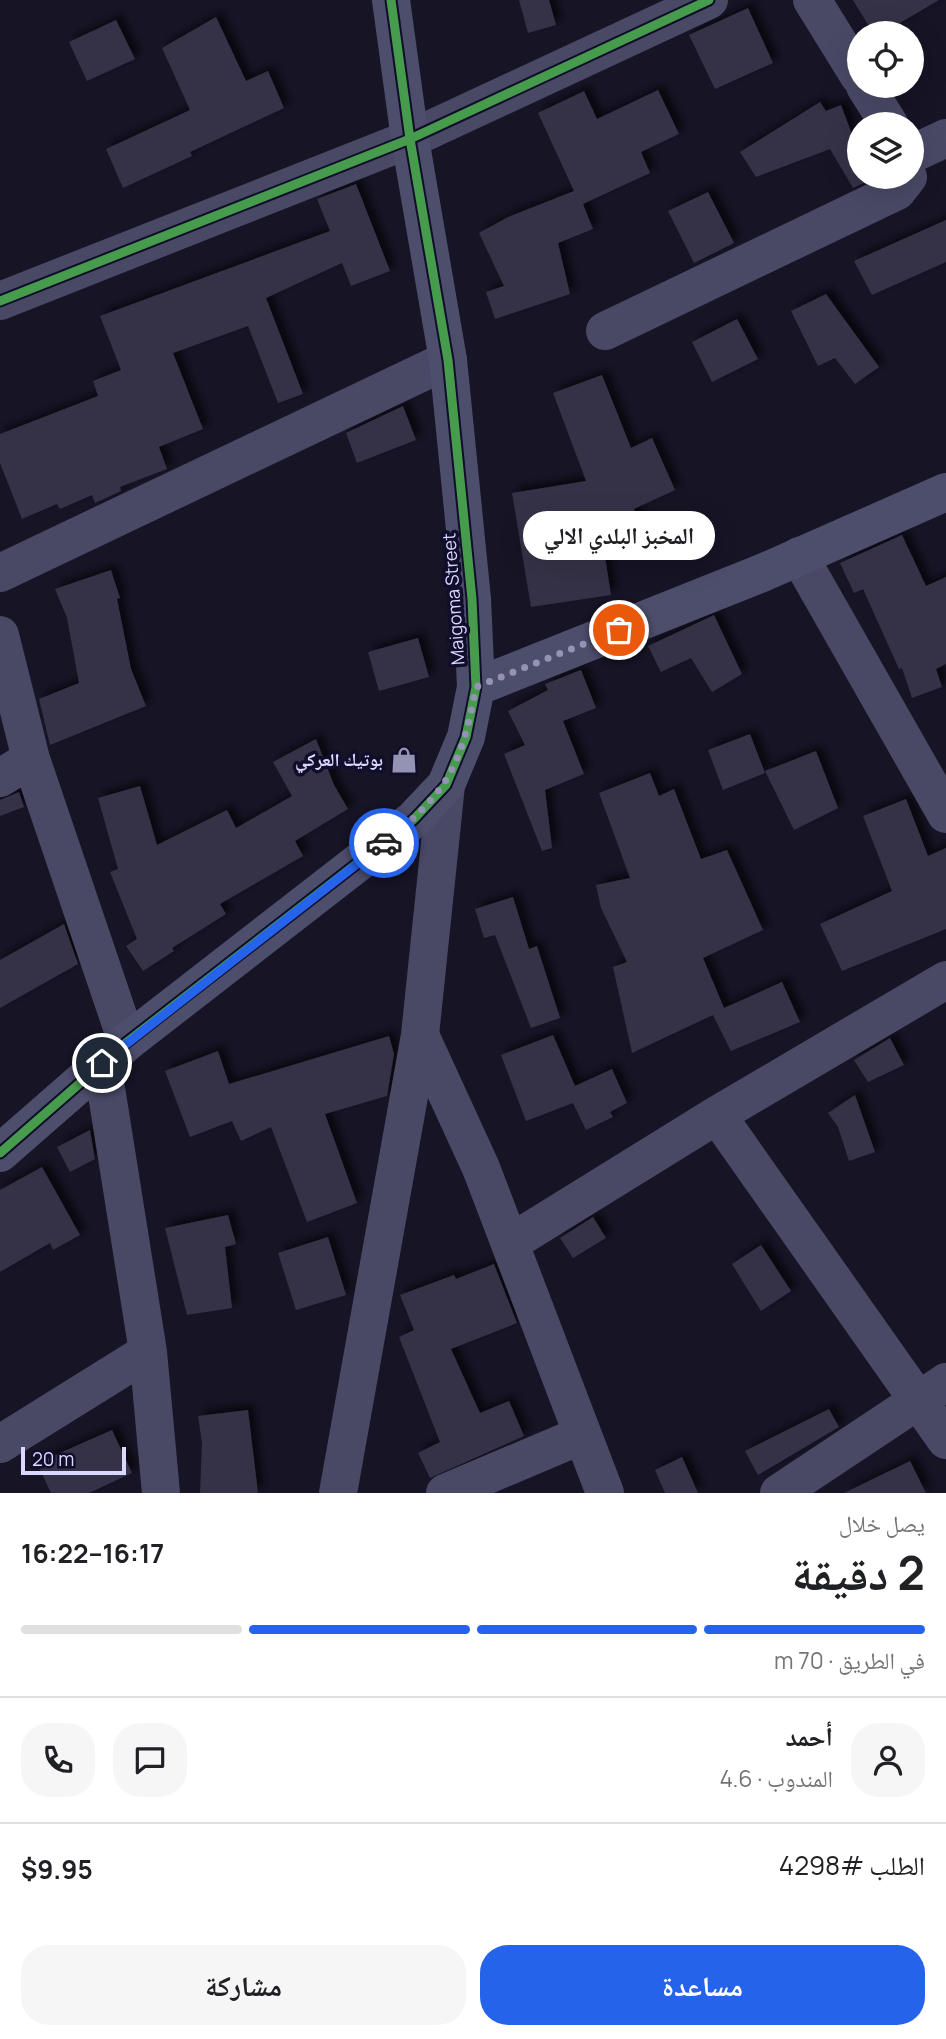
<!DOCTYPE html>
<html lang="ar">
<meta charset="utf-8">
<style>
:root{--surface:#fff;--page:#f6f6f6;--text:#202124;--muted:#757577;--line:#e0e0e0;--accent:#2563eb}
body{margin:0;font-family:Manrope,"Noto Naskh Arabic",sans-serif;background:var(--page);color:var(--text);direction:rtl;height:100vh;display:flex;flex-direction:column;font-size:26px;white-space:nowrap}
*{box-sizing:border-box;margin:0}
p{font-size:23px;color:var(--muted)}
.icon{flex:none;width:38px;height:38px;fill:none;stroke:currentColor;stroke-width:2;stroke-linecap:round;stroke-linejoin:round}
.map{position:relative;height:1493px;overflow:hidden;direction:ltr}
.panel{display:flex;flex-direction:column;background:var(--surface);flex:1}
.panel>*{flex:none}
.controls{position:absolute;left:847px;top:21px;display:grid;gap:14px}
.controls a{display:grid;place-items:center;width:77px;height:77px;border-radius:50%;background:var(--surface);box-shadow:0 7px 28px #0002;font-size:35px}
.scale{position:absolute;left:21px;bottom:18px;width:105px;box-sizing:border-box;padding-left:7px;border:4px solid #dad8ff;border-top:0;font-size:19px;line-height:24px;white-space:nowrap;color:#dad8ff;-webkit-text-stroke:5px #110e2b;paint-order:stroke}
.pin{position:absolute;display:grid;place-items:center;width:60px;height:60px;color:#fff;margin:-30px;border:4px solid #fff;border-radius:50%;box-shadow:0 2px 7px #0007}
.courier{position:absolute;display:grid;place-items:center;width:70px;height:70px;margin:-35px;border:5px solid #2563eb;border-radius:50%;background:#fff;color:#222;box-shadow:0 2px 9px #0007}
.bubble{position:absolute;height:49px;border-radius:24px;background:var(--surface);box-shadow:0 7px 28px #0002;font-size:23px;font-weight:700;line-height:49px;text-align:center;direction:rtl}
.overview em{font-style:normal;font-weight:700}
.overview div{display:flex;flex-direction:column-reverse}
.overview{display:flex;align-items:center;justify-content:space-between;height:119px;padding:0 21px}
h1{font-size:46px;font-weight:700;line-height:52px}
.bar{display:grid;grid-template-columns:repeat(4,1fr);gap:10px 7px;align-content:center;height:84px;padding:0 21px}
.bar i{height:9px;border-radius:5px;background:var(--line)}
.bar .current{background:var(--accent)}
.bar p{grid-column:span 4}
.line{display:flex;align-items:center;gap:18px;padding:0 21px;border-top:2px solid var(--line)}
.line div{flex:1}
.round{display:grid;place-items:center;flex:none;width:74px;height:74px;border-radius:28px;background:var(--page)}
.button{display:flex;gap:14px;margin-top:auto;padding:14px 21px}
.button a{flex:1;height:80px;border-radius:28px;background:var(--accent);color:#fff;font-size:28px;font-weight:700;line-height:80px;text-align:center}
.button a+a{background:var(--page);color:var(--text)}
.map>svg:first-child{display:block}
.building{fill:#343246;filter:url(#shadow)}
.lines{fill:none;stroke-linecap:round;stroke-linejoin:round}
.street{stroke:#494966;stroke-width:38}
.secondary{stroke:#4d4d6c;stroke-width:38}
.cycleway-casing{stroke:#110e2b;stroke-width:13}
.cycleway{stroke:#469c4c;stroke-width:9}
.done{stroke:#9593b3;stroke-width:7;stroke-dasharray:0 12.6}
.route{stroke:#2563eb;stroke-width:9}
.labels{text-anchor:middle;stroke-width:7;stroke-linejoin:round;paint-order:stroke}
.street-label{font-size:18px;fill:#dad8ff;stroke:#110e2b}
.poi-label{font-size:18px;font-weight:bold;fill:#dad8ff;stroke:#110e2b;text-anchor:end}
</style>
<div class="map">
<svg width="946" height="1493" viewBox="0 0 946 1493">
<defs>
<filter id="shadow"><feDropShadow dx="6" dy="-6" stdDeviation="3.5" flood-color="#0009"/></filter>
</defs>
<rect width="100%" height="100%" fill="#161425"/>
<path class="building" d="M519,0H549L556,25L528,33Z
M853,0H939L883,33H873Z
M748,8L773,63L715,89L689,35Z
M216,17L246,81L268,71L284,108L190,152L192,156L123,188L106,149L190,110L162,48Z
M116,20L135,59L87,81L69,42Z
M658,90L679,134L641,152L650,173L583,204L593,229L558,243L570,294L495,319L486,292L504,286L479,233L508,217L574,191L538,113L584,91L597,119Z
M820,102L826,111L841,105L859,153V177H868L870,180L853,188L830,149L756,177L740,152Z
M356,184L390,271L351,286L342,263L266,298L303,394L278,403L248,326L173,353L203,429L159,447L167,469L120,487L121,491L95,503L92,495L60,509L57,504L22,519L0,463V434L98,396L93,381L121,370L100,316L330,231L317,199Z
M708,192L734,243L694,263L668,211Z
M946,220V262L872,295L854,261Z
M826,294L879,367L855,384L835,358L818,366L791,311Z
M737,319L758,359L712,382L692,342Z
M602,375L631,448L652,438L675,490L634,509L647,538L605,557L611,595L531,607L512,493L586,481L553,393Z
M403,406L416,440L357,463L346,433Z
M902,535L926,586L946,577V664L936,669L942,687L912,698L902,668L899,669L863,589L854,593L840,563Z
M111,570L120,598L117,599L131,669L146,706L50,745L39,699L79,683L67,618L55,589Z
M714,615L742,674L712,692L691,658L661,672L648,646Z
M418,638L429,677L379,691L368,652Z
M581,670L596,708L563,721L584,774L545,790L552,848L542,851L504,754L525,745L508,711L548,690L545,684Z
M750,734L765,773L723,790L708,750Z
M316,739L334,785L348,809L295,841L303,856L220,904L226,914L172,948L174,951L143,971L126,946L137,939L110,872L118,869L98,798L140,786L157,845L227,810L236,828L292,796L273,762Z
M816,751L838,808L794,830L765,771Z
M650,773L659,796L674,789L701,859L727,850L763,930L703,958L724,1008L782,982L800,1022L731,1051L713,1015L632,1053L613,967L627,962L601,908L596,885L630,878L599,793Z
M19,792L24,807L0,816V800Z
M906,799L928,856L946,848V929L842,971L820,924L892,891L863,816Z
M513,897L529,949L537,946L560,1018L531,1028L495,935L484,938L475,909Z
M64,924L78,964L0,1008V960Z
M553,1035L575,1086L612,1069L627,1103L610,1112L613,1117L586,1130L573,1103L526,1121L501,1055Z
M389,1036L394,1054L387,1096L325,1114L357,1203L307,1222L271,1127L241,1141L232,1121L190,1137L165,1071L218,1051L229,1084Z
M890,1038L904,1065L868,1082L854,1060Z
M855,1095L875,1152L849,1161L838,1127L828,1113Z
M90,1130L95,1159L70,1172L57,1147Z
M42,1167L80,1235L53,1250L50,1243L0,1272V1190Z
M228,1215L236,1244L225,1247L232,1308L187,1315L165,1228Z
M593,1217L606,1238L573,1258L560,1238Z
M328,1237L346,1295L296,1310L278,1253Z
M761,1245L791,1291L761,1311L732,1264Z
M494,1264L517,1323L451,1349L480,1413L509,1401L524,1436L430,1478L418,1453L440,1442L399,1337L414,1330L400,1295L454,1275L456,1279Z
M829,1409L839,1427L758,1475L745,1451Z
M248,1410L258,1493H200L202,1443L198,1416Z
M112,1430L132,1473L89,1493H51L37,1463Z
M682,1457L698,1493H665L655,1470Z
M910,1461L926,1493H844Z"/>
<g class="lines">
<path class="street" d="M812,0L859,76
M865,86L889,124
M912,154L946,138
M0,301L410,139L709,0
M605,331L897,191L908,177
M799,556L946,814
M0,573L448,360
M0,635L31,759L127,1042
M0,778L31,759
M446,785L420,1035L481,1168L605,1493
M102,1063L148,1352L161,1493
M717,1115L946,1440
M510,1243L717,1115L946,980
M0,1444L148,1352
M338,1493L420,1035
M445,1493L582,1435
M779,1493L946,1382"/>
<path class="secondary" d="M476,687L762,573L946,492
M0,1153L127,1042L413,820L446,785L466,737L476,687L472,599L448,360L410,139L391,0"/>
<g class="cycleway-casing">
<path id="cycleway" d="M0,301L410,139L709,0
M0,1153L127,1042L413,820L446,785L466,737L476,687L472,599L448,360L410,139L391,0"/>
</g>
<use href="#cycleway" class="cycleway"/>
</g>
<g class="lines">
<path class="done" d="M384,843C448,792 461,767 476,687L619,630"/>
<path class="route" d="M102,1063L384,843"/>
</g>
<defs>
<g id="shop-bare" transform="scale(2.1)"><path d="M-5-2.5h2.3a2.7 3.5 0 0 1 5.4 0H5L5.5 6h-11ZM-1.5-2.5h3a1.5 2.3 0 0 0-3 0Z" fill="#9593b3" stroke="#110e2b" stroke-width="2.5" paint-order="stroke"/></g>
</defs>
<g fill-rule="evenodd">
<use href="#shop-bare" x="404" y="760"/>
</g>
<g class="labels">
<g class="street-label">
<text transform="translate(454 599) rotate(-94)" y="6">Maigoma Street</text>
</g>
<g class="poi-label">
<text x="383" y="766">بوتيك العركي</text>
</g>
</g>
</svg>
<div class="controls">
<a><svg class="icon" aria-label="locate" viewBox="0 0 24 24"><circle cx="12" cy="12" r="6"/><path d="M12 2v4M12 18v4M2 12h4M18 12h4"/></svg></a>
<a><svg class="icon" aria-label="layers" viewBox="0 0 24 24"><path d="M12 4l9 5-9 5-9-5zM3 14l9 5 9-5"/></svg></a>
</div>
<div class="scale">20 m</div>
<div class="pin" style="left:619px;top:630px;background:#ea580c"><svg class="icon" aria-label="bag" viewBox="0 0 24 24"><path d="M5 8h14l-1 12H6zM9 8a3 3 0 0 1 6 0"/></svg></div>
<div class="pin" style="left:102px;top:1063px;background:#1f2937"><svg class="icon" aria-label="home" viewBox="0 0 24 24"><path d="M3 11l9-7 9 7M6 9v11h12V9"/></svg></div>
<div class="courier" style="left:384px;top:843px"><svg class="icon" aria-label="car" viewBox="0 0 24 24"><path d="M5 17H2v-5l4-1 3-4h7l3 4 3 1v5h-3M9 17h6M6 11h13"/><circle cx="7" cy="17" r="2"/><circle cx="17" cy="17" r="2"/></svg></div>
<div class="bubble" style="left:523px;top:511px;width:192px">المخبز البلدي الالي</div>
</div>
<section class="panel">
<div class="overview"><div><h1>2 دقيقة</h1><p>يصل خلال</p></div><em>16:17–16:22</em></div>
<div class="bar"><i class="current"></i><i class="current"></i><i class="current"></i><i></i><p>في الطريق · 70 m</p></div>
<div class="line" style="height:126px"><a class="round"><svg class="icon" aria-label="person" viewBox="0 0 24 24"><circle cx="12" cy="8" r="4"/><path d="M4 21q1-7 8-7t8 7"/></svg></a><div><b>أحمد</b><p>المندوب · 4.6</p></div><a class="round"><svg class="icon" aria-label="chat" viewBox="0 0 24 24"><path d="M4 5h16v11H9l-5 4z"/></svg></a><a class="round"><svg class="icon" aria-label="phone" viewBox="0 0 24 24"><path d="M5 4h4l2 5-3 2q2 4 5 5l2-3 5 2v4C11 20 4 13 5 4z"/></svg></a></div>
<div class="line" style="height:91px"><div>الطلب #4298</div><b>$9.95</b></div>
<div class="button"><a>مساعدة</a><a>مشاركة</a></div>
</section>
